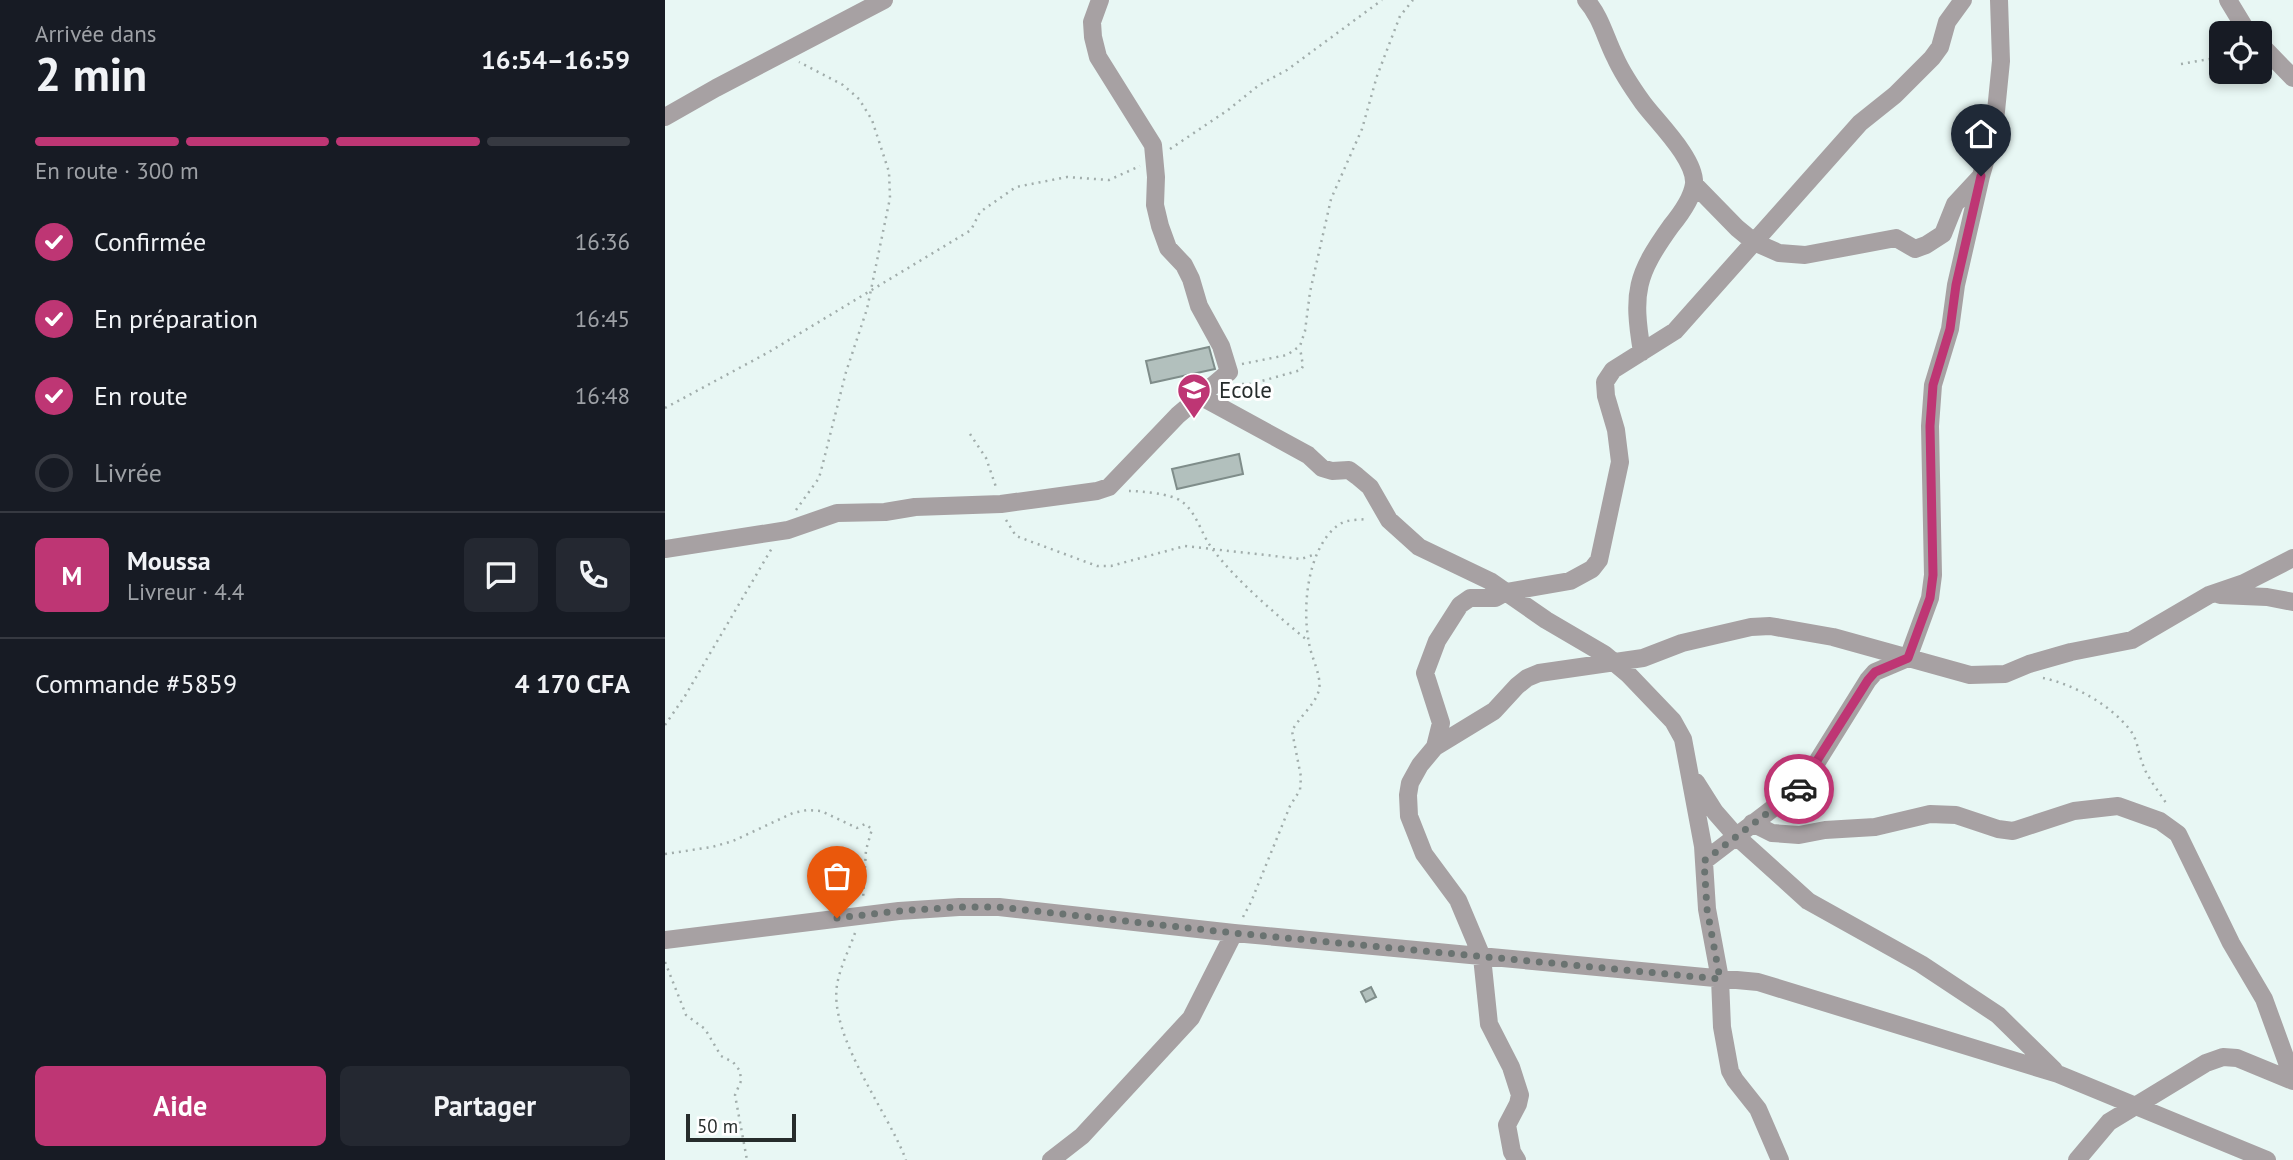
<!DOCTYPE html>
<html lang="fr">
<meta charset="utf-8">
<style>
:root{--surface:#171b24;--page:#242831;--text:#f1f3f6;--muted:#9ea1a6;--line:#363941;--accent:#be3674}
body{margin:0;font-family:"PT Sans",sans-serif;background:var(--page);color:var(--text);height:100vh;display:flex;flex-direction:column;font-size:26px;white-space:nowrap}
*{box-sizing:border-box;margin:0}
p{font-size:23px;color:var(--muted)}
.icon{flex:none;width:38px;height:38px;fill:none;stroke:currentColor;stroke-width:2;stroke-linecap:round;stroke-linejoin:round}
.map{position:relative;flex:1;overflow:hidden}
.drawer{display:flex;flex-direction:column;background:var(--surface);width:665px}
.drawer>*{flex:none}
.fabs{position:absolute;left:1544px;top:21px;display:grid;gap:14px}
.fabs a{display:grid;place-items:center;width:63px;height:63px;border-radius:10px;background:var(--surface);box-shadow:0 4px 10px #0003;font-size:35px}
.scale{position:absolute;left:21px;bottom:18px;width:110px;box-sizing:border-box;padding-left:7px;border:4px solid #262c2b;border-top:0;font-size:19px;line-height:24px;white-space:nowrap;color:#262c2b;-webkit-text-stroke:5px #fff;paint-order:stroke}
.pin{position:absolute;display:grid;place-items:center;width:60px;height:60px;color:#fff;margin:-72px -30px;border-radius:50% 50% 50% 0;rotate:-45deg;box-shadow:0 0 7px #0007}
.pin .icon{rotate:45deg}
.courier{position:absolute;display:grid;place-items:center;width:70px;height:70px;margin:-35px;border:5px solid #be3674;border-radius:50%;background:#fff;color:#222;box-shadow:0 2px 9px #0007}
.summary em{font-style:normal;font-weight:700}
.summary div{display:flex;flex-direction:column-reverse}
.summary{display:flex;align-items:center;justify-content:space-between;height:119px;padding:0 35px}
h1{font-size:46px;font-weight:700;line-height:52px}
.bar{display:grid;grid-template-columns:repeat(4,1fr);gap:10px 7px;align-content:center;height:84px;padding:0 35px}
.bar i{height:9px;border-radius:5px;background:var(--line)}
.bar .on{background:var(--accent)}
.bar p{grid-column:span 4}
.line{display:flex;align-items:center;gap:18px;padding:0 35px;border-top:2px solid var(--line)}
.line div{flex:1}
.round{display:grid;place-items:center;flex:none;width:74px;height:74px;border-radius:10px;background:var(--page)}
ol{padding:0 35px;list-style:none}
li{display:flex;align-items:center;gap:21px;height:77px}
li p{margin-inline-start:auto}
li .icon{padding:7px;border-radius:50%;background:var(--accent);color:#fff;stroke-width:4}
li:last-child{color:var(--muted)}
li i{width:38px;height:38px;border:4px solid var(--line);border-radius:50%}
.button{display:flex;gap:14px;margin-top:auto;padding:14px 35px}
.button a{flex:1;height:80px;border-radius:10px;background:var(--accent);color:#fff;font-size:28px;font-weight:700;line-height:80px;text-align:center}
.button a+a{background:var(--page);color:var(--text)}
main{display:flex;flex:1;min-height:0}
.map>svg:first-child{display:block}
.building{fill:#b2c0bd;stroke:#7f8d8a;stroke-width:2}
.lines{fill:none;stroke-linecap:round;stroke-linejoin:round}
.path{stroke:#a1adab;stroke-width:2.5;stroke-dasharray:2 5;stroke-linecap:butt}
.minor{stroke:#a7a1a3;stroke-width:18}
.done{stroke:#6a7371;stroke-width:7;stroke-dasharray:0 12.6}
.route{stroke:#be3674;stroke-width:9}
.labels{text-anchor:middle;stroke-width:6;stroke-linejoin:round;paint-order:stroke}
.poi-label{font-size:23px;fill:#262c2b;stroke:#fff;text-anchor:start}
</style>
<main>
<section class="drawer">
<div class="summary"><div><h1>2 min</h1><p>Arrivée dans</p></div><em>16:54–16:59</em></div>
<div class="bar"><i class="on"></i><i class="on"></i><i class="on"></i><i></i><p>En route · 300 m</p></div>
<ol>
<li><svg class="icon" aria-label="check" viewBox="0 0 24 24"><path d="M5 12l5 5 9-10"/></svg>Confirmée<p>16:36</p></li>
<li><svg class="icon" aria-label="check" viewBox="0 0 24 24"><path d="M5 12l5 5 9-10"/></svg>En préparation<p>16:45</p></li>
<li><svg class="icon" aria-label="check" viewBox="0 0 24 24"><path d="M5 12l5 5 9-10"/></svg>En route<p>16:48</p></li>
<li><i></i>Livrée</li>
</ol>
<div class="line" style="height:126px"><b class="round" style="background:var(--accent);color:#fff">M</b><div><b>Moussa</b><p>Livreur · 4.4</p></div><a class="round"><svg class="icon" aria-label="chat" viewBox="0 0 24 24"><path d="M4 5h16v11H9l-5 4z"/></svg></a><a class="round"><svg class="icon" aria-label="phone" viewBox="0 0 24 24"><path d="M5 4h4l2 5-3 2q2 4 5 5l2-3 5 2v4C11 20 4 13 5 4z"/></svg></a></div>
<div class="line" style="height:91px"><div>Commande #5859</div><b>4 170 CFA</b></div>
<div class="button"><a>Aide</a><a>Partager</a></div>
</section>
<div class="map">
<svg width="1628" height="1160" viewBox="0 0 1628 1160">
<rect width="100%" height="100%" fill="#e8f7f4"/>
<path class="building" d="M544,347L550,369L486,383L481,361Z
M574,454L578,474L512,489L507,469Z
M706,987L711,997L701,1002L696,992Z"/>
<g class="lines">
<path class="path" d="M1516,64L1556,57
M505,149L563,110L594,85L622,70L717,0
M577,364L622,355L635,346L640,331L645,292L666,199L697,129L712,76L735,16L748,0
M577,384H586L636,370L638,366L635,348
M0,408L104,352L306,230L315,212L351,187L402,177L444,180L475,166
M305,434L321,458L331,487
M464,491C476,491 507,494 516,501C531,511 536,533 546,547C570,580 612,615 643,641
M131,510L154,478L158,463L181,372L202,309L225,198L224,172L207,120L194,99L178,85L134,62
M341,520L351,536L432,566H446L520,546L636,559L651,554
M1378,678C1408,684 1446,705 1465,730C1473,740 1473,753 1478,765C1483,779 1495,793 1503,806
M0,725L20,696L107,548
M0,854L47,847L68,841L128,813L142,810L156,811L192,828L200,824L207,829L201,850L198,900
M578,917L586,902L625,806L635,790L636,777L627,731C634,717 650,705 654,690C657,676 646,657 644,643C637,608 642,550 672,526C680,519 693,520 703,519
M190,933C184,950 175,967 172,985C164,1037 222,1110 241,1160
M0,962L21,1015L40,1029L56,1056L68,1062L75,1071L76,1081L70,1095L82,1160"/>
<path class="minor" d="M921,0C936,17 940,37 950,57C957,73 968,89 978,103C992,122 1031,159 1029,184C1027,199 1015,215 1006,226C971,275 967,292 977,352
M1563,0L1583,33
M1594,43L1628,78
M0,117L51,88L219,0
M1029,184L1072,228L1089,242L1114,253L1140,255L1231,238L1250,249L1261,245L1278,234L1290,204L1316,176L1320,162L1328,141L1336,61L1334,0
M535,396L643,455L657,468L667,471L684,470L692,476L705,487L724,520L754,547L825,581L881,620L939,654L963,674L1008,721L1018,739L1038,846L1042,909L1055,979L1057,1027L1065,1071L1070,1080L1093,1109L1115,1160
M0,549L123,530L172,513L220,512L250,507L336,504L432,491L444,487L513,415L564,372L556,346L534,306L526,279L519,265L503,248L495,226L490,205L491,177L488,145L433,57L428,37L427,22L435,0
M1555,595L1602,597L1628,602
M770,747L776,723L760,673L772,641L795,605L805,598H830L841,592L905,581L927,569L934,560L955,462L951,430L941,396L940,382L948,370L1010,331L1195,123L1230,95L1267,58L1275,47L1282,22L1298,0
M1031,782L1050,812L1071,836L1143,901L1256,964L1333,1015L1389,1070
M1087,823L1107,833L1134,835L1160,830L1210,827L1265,814L1291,815L1333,829L1348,831L1409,811L1453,806L1495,821L1513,834L1566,943L1599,999L1628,1079
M1039,861L1137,786L1203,680L1210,672L1243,658L1265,598L1268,575L1265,426L1268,385L1285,329L1291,285L1316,176
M0,940L234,911L294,907H334L569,933L1093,982L1393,1074L1602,1160
M386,1160L417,1136L526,1018L569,933
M852,1160L847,1152L842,1125L853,1104L855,1095L846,1067L824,1024L817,957L793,900L759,854L744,816L743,795L745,783L755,765L770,747L829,711L852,686L862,678L874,673L978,658L1017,643L1086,627L1105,626L1168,637L1305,675L1340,674L1364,664L1406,652L1467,640L1544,595L1579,583L1628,558
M1412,1160L1444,1122L1541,1063L1558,1057L1572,1058L1628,1081"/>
</g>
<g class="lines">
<path class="done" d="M172,918L233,911L294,907H334L569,933L1055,979L1042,909L1039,861L1134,789"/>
<path class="route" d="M1134,789L1203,680L1210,672L1243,658L1265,598L1268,575L1265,426L1268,385L1285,329L1291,285L1316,176"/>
</g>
<defs>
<g id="school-pin" transform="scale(1.75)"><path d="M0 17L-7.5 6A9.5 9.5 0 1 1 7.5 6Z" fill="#be3674" stroke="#fff"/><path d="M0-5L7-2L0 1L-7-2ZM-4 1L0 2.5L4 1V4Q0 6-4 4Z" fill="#fff"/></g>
</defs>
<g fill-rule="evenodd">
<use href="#school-pin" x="529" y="390"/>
</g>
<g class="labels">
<g class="poi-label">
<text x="554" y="398">Ecole</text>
</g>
</g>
</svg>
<div class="fabs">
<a><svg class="icon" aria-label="locate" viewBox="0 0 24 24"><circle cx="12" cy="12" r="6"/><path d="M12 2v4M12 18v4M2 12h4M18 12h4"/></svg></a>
</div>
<div class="scale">50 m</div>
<div class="pin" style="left:172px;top:918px;background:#ea580c"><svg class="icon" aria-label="bag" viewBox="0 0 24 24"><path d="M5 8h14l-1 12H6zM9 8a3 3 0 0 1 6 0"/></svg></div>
<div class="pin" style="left:1316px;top:176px;background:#1f2937"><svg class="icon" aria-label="home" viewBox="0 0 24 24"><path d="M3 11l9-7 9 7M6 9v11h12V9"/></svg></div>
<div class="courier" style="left:1134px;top:789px"><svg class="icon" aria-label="car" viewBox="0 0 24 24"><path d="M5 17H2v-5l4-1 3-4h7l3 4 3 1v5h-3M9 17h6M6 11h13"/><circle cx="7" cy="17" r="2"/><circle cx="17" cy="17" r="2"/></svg></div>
</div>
</main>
